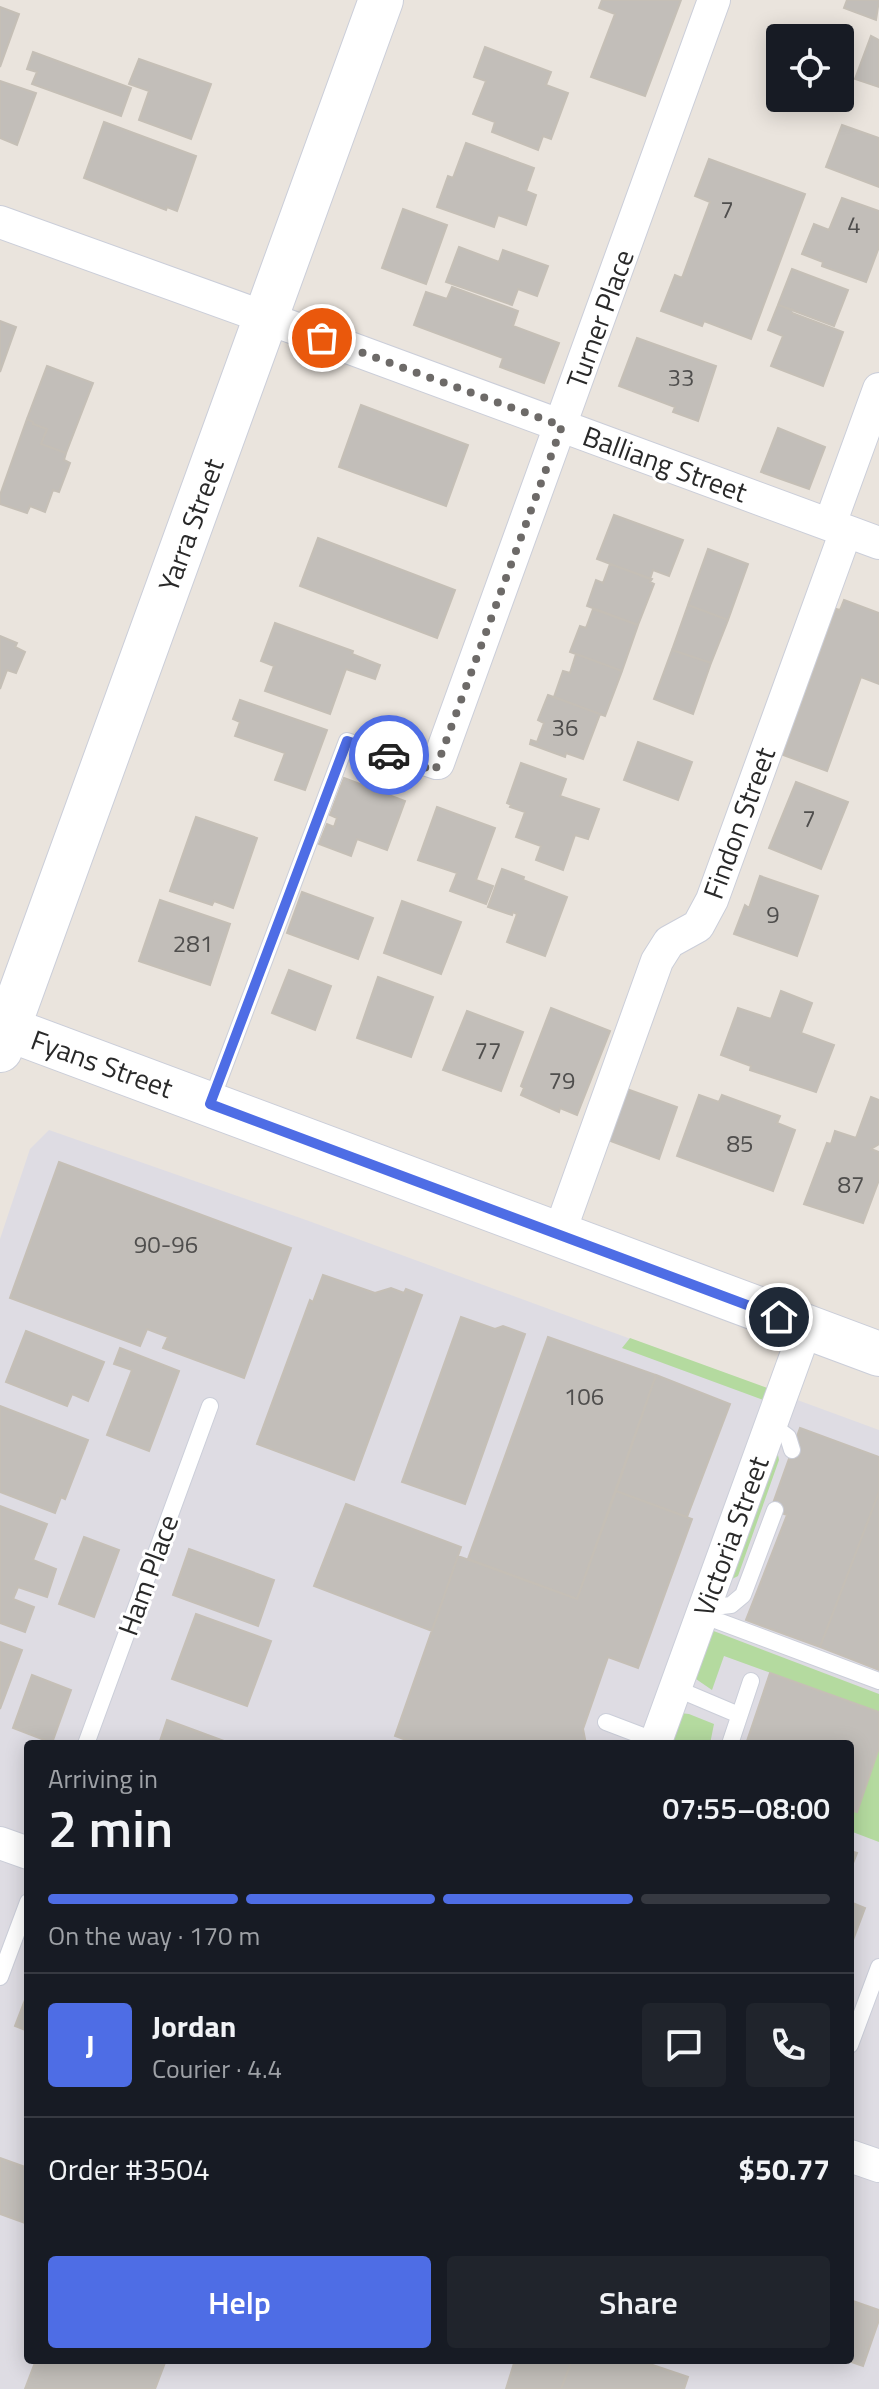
<!DOCTYPE html>
<meta charset="utf-8">
<style>
:root{--surface:#171b24;--page:#20242c;--text:#f1f3f6;--muted:#9ea1a6;--line:#363941;--accent:#4e6de5}
body{margin:0;font-family:"Titillium Web",sans-serif;background:var(--page);color:var(--text);height:100vh;display:flex;flex-direction:column;font-size:30px;white-space:nowrap}
*{box-sizing:border-box;margin:0}
p{font-size:26px;color:var(--muted)}
.icon{flex:none;width:44px;height:44px;fill:none;stroke:currentColor;stroke-width:2;stroke-linecap:round;stroke-linejoin:round}
.map{position:relative;flex:1;overflow:hidden}
.panel{position:absolute;left:24px;top:1740px;width:830px;height:624px;display:flex;flex-direction:column;background:var(--surface);border-radius:8px;box-shadow:0 4px 20px #0003}
.panel>*{flex:none}
.fabs{position:absolute;left:766px;top:24px;display:grid;gap:16px}
.fabs a{display:grid;place-items:center;width:88px;height:88px;border-radius:8px;background:var(--surface);box-shadow:0 4px 20px #0003;font-size:40px}
.pin{position:absolute;display:grid;place-items:center;width:68px;height:68px;color:#fff;margin:-34px;border:4px solid #fff;border-radius:50%;box-shadow:0 2px 8px #0007}
.courier{position:absolute;display:grid;place-items:center;width:80px;height:80px;margin:-40px;border:6px solid #4e6de5;border-radius:50%;background:#fff;color:#222;box-shadow:0 2px 10px #0007}
.summary em{font-style:normal;font-weight:600}
.summary div{display:flex;flex-direction:column-reverse}
.summary{display:flex;align-items:center;justify-content:space-between;height:136px;padding:0 24px}
h1{font-size:52px;font-weight:600;line-height:60px}
.bar{display:grid;grid-template-columns:repeat(4,1fr);gap:12px 8px;align-content:center;height:96px;padding:0 24px}
.bar i{height:10px;border-radius:6px;background:var(--line)}
.bar .selected{background:var(--accent)}
.bar p{grid-column:span 4}
.line{display:flex;align-items:center;gap:20px;padding:0 24px;border-top:2px solid var(--line)}
.line div{flex:1}
.round{display:grid;place-items:center;flex:none;width:84px;height:84px;border-radius:8px;background:var(--page)}
.action{display:flex;gap:16px;margin-top:auto;padding:16px 24px}
.action a{flex:1;height:92px;border-radius:8px;background:var(--accent);color:#fff;font-size:32px;font-weight:600;line-height:92px;text-align:center}
.action a+a{background:var(--page);color:var(--text)}
.map>svg:first-child{display:block}
.industrial{fill:#dedce3;fill-rule:evenodd}
.green{fill:#b4da9f}
.building{fill:#c2beb9;stroke:#c5bfb6;stroke-width:2}
.lines{fill:none;stroke-linecap:round;stroke-linejoin:round}
.lane-casing{stroke:#cbced9;stroke-width:18}
.street-casing{stroke:#cbced9;stroke-width:34}
.secondary-casing{stroke:#cbced9;stroke-width:46}
.lane{stroke:#fff;stroke-width:16}
.street{stroke:#fff;stroke-width:32}
.secondary{stroke:#fff;stroke-width:44}
.done{stroke:#6d6a68;stroke-width:8;stroke-dasharray:0 14.4}
.route{stroke:#4e6de5;stroke-width:10}
.labels{text-anchor:middle;stroke-width:6;stroke-linejoin:round;paint-order:stroke}
.number-label{font-size:24px;fill:#4f4e4d}
.street-label{font-size:28px;fill:#292929;stroke:#fff}
</style>
<div class="map">
<svg width="879" height="2389" viewBox="0 0 879 2389">
<rect width="100%" height="100%" fill="#eae4dd"/>
<path class="industrial" d="M49,1130L306,1220L879,1430V2389H0V1239L30,1149ZM28,1744H850V2360H28Z"/>
<path class="green" d="M630,1338L770,1389L766,1401L622,1348Z
M778,1455L779,1460L738,1576L728,1581L773,1458Z
M711,1630L879,1694V1712L724,1656L712,1690L693,1677Z
M680,1713L689,1714L714,1724L710,1744H668Z
M879,1748V1842L850,1831V1810L857,1812Z"/>
<path class="building" d="M602,0H681L645,96L591,77L615,14L599,8Z
M847,0H879L876,20L844,8Z
M0,7L19,14L0,67Z
M871,36L879,40V87L855,79Z
M485,47L551,72L546,85L568,93L551,139L543,136L538,150L492,132L495,122L473,114L486,81L474,77Z
M33,52L131,88L121,116L32,84L37,72L27,69Z
M139,59L211,84L191,139L139,120L149,91L129,84Z
M0,81L36,93L17,145L0,138Z
M104,122L196,156L177,211L167,207L166,210L84,178Z
M842,125L879,138V187L826,167Z
M466,143L534,168L526,191L536,195L526,225L498,215L494,227L437,207L448,176L453,178Z
M709,159L805,194L751,339L704,321L702,326L661,311L675,275L682,278L710,202L695,196Z
M842,198L879,211V247L866,282L822,266L823,262L802,254L814,224L829,230Z
M403,209L447,225L426,284L382,268Z
M459,247L499,262L503,250L548,266L537,296L518,289L512,305L446,282Z
M792,269L848,290L834,326L778,305Z
M452,287L518,311L513,326L559,343L544,383L500,367L503,358L414,325L426,292L447,299Z
M778,305L793,310L792,313L843,332L823,386L771,366L783,336L768,330Z
M0,321L16,327L0,372Z
M637,338L716,366L698,421L673,412L675,407L619,386Z
M47,366L93,383L66,453L41,444L47,429L33,424V422L27,419Z
M361,405L468,445L446,506L339,467Z
M27,419L33,422V424L47,429L41,444L66,453L64,460L70,463L59,492L53,490L45,512L30,506L27,513L0,504V495Z
M778,428L825,447L809,489L761,472Z
M614,515L683,540L669,576L653,570L650,579L597,559Z
M318,538L455,590L437,638L300,586Z
M708,549L748,564L728,620L688,605Z
M610,564L652,579L650,582L654,584L638,625L587,606L596,580L603,583Z
M844,600L879,613V684L861,677L827,771L783,755L836,609L840,610Z
M688,605L728,620L711,663L672,650Z
M593,609L638,625L622,671L570,652L580,626L586,628Z
M275,623L353,651L352,654L380,665L375,679L346,669L330,714L265,691L274,666L261,661Z
M0,636L17,643L15,647L25,652L16,673L7,670L0,689Z
M672,650L711,663L693,714L654,699Z
M576,654L622,671L605,716L554,697L563,671L570,673Z
M548,695L600,714L583,759L566,753L565,757L530,744L531,740L537,742L544,723L538,720Z
M240,700L327,730L305,790L275,780L285,753L235,736L240,722L233,719Z
M638,742L692,762L678,800L624,780Z
M521,763L566,779L560,796L599,809L588,839L575,835L563,870L536,860L541,846L516,837L525,812L510,807L511,805L507,803Z
M344,778L405,801L387,850L357,839L351,856L319,844L327,824L334,827L337,818L330,815Z
M796,782L848,802L821,869L769,848Z
M437,807L495,828L476,880L493,886L486,904L450,891L457,873L418,860Z
M196,817L257,838L233,908L214,901L212,905L170,891Z
M502,869L524,877L523,880L567,897L545,956L507,942L517,914L513,912L512,915L488,907Z
M760,876L818,896L797,956L734,934L745,905L749,908Z
M302,892L373,918L358,959L287,933Z
M160,900L230,924L210,985L139,961Z
M402,901L461,922L441,974L384,953Z
M289,970L331,986L315,1030L272,1013Z
M378,977L433,997L411,1057L357,1038Z
M781,991L812,1003L801,1033L834,1045L816,1092L750,1070L751,1066L721,1055L738,1008L771,1019Z
M551,1008L610,1031L577,1115L560,1108L559,1112L521,1095L524,1088L521,1086Z
M467,1011L523,1032L501,1091L443,1070Z
M624,1088L677,1107L659,1159L605,1139Z
M699,1095L719,1102L722,1095L780,1116L777,1123L795,1130L773,1191L677,1156Z
M871,1097L879,1100V1144L871,1149L879,1152V1180L863,1223L804,1204L827,1143L831,1144L835,1131L856,1138Z
M59,1162L291,1248L244,1378L163,1348L168,1337L147,1329L140,1346L10,1298Z
M323,1275L375,1293L391,1288L404,1293L406,1289L422,1295L354,1480L257,1444L310,1300L313,1302Z
M461,1317L495,1329L503,1326L525,1334L465,1504L402,1482Z
M26,1331L104,1362L88,1401L72,1394L67,1406L6,1382Z
M548,1337L656,1375L577,1599L468,1559Z
M120,1348L179,1371L149,1451L107,1435L132,1370L114,1364Z
M656,1375L730,1404L687,1517L616,1491Z
M0,1406L88,1440L65,1499L61,1497L55,1513L0,1492Z
M800,1428L879,1457V1492L820,1647L746,1620L787,1515L771,1509Z
M616,1491L692,1519L638,1668L608,1657L583,1729L586,1744H417L395,1736L458,1556L577,1599Z
M879,1492V1670L820,1647Z
M346,1504L461,1547L432,1631L314,1586Z
M0,1506L47,1524L33,1560L56,1569L47,1597L18,1587L13,1599L34,1607L25,1632L0,1623Z
M84,1537L119,1550L94,1617L59,1604Z
M189,1549L274,1580L258,1626L173,1595Z
M196,1614L271,1641L247,1706L172,1679Z
M0,1642L22,1650L0,1709Z
M770,1673L879,1712V1748L857,1812L850,1810V1744H746Z
M32,1675L71,1690L52,1743L13,1728Z
M167,1720L232,1744H159Z
M850,1851L857,1853L850,1871Z
M850,1902L865,1908L850,1948Z
M28,1992V2031L15,2026Z
M0,2158L28,2168V2224L0,2214Z
M850,2300L879,2310V2320L863,2366L846,2360H850Z
M36,2360H166L155,2389H25Z
M515,2360H572L561,2389H506Z
M572,2360H638L688,2377L684,2389H561Z"/>
<g class="lines">
<g class="lane-casing">
<path id="lane" d="M210,1104L347,741L435,771L437,764
M771,1424L788,1437L792,1450
M704,1608L731,1605L743,1595L775,1510
M702,1615L879,1681
M675,1688L739,1715
M606,1722L656,1741
M86,1744L210,1406
M730,1744L751,1681
M0,1977L28,1902
M850,2045L879,1967"/>
</g>
<g class="street-casing">
<path id="street" d="M0,222L350,348L879,543
M830,524L879,389
M438,763L714,0
M559,1234L657,961L669,942L698,926L712,900L846,531
M655,1744L806,1328
M0,1843L28,1853
M850,2156L879,2166"/>
</g>
<g class="secondary-casing">
<path id="secondary" d="M0,1026L879,1354
M0,1050L381,0"/>
</g>
<use href="#lane" class="lane"/>
<use href="#street" class="street"/>
<use href="#secondary" class="secondary"/>
</g>
<g class="lines">
<path class="done" d="M322,338L562,426L435,771L389,755"/>
<path class="route" d="M389,755L347,741L210,1104L779,1317"/>
</g>
<g class="labels">
<g class="number-label">
<text x="727" y="218">7</text>
<text x="854" y="233">4</text>
<text x="681" y="386">33</text>
<text x="565" y="736">36</text>
<text x="809" y="827">7</text>
<text x="773" y="923">9</text>
<text x="193" y="952">281</text>
<text x="488" y="1059">77</text>
<text x="562" y="1089">79</text>
<text x="740" y="1152">85</text>
<text x="851" y="1193">87</text>
<text x="166" y="1253">90-96</text>
<text x="584" y="1405">106</text>
</g>
<g class="street-label">
<text transform="translate(600 319) rotate(-70)" y="10">Turner Place</text>
<text transform="translate(665 464) rotate(20)" y="10">Balliang Street</text>
<text transform="translate(191 525) rotate(-70)" y="10">Yarra Street</text>
<text transform="translate(739 823) rotate(-70)" y="10">Findon Street</text>
<text transform="translate(102 1064) rotate(20)" y="10">Fyans Street</text>
<text transform="translate(731 1536) rotate(-70)" y="10">Victoria Street</text>
<text transform="translate(148 1575) rotate(-70)" y="10">Ham Place</text>
</g>
</g>
</svg>
<div class="fabs">
<a><svg class="icon" aria-label="locate" viewBox="0 0 24 24"><circle cx="12" cy="12" r="6"/><path d="M12 2v4M12 18v4M2 12h4M18 12h4"/></svg></a>
</div>
<div class="pin" style="left:322px;top:338px;background:#ea580c"><svg class="icon" aria-label="bag" viewBox="0 0 24 24"><path d="M5 8h14l-1 12H6zM9 8a3 3 0 0 1 6 0"/></svg></div>
<div class="pin" style="left:779px;top:1317px;background:#1f2937"><svg class="icon" aria-label="home" viewBox="0 0 24 24"><path d="M3 11l9-7 9 7M6 9v11h12V9"/></svg></div>
<div class="courier" style="left:389px;top:755px"><svg class="icon" aria-label="car" viewBox="0 0 24 24"><path d="M5 17H2v-5l4-1 3-4h7l3 4 3 1v5h-3M9 17h6M6 11h13"/><circle cx="7" cy="17" r="2"/><circle cx="17" cy="17" r="2"/></svg></div>
<section class="panel">
<div class="summary"><div><h1>2 min</h1><p>Arriving in</p></div><em>07:55–08:00</em></div>
<div class="bar"><i class="selected"></i><i class="selected"></i><i class="selected"></i><i></i><p>On the way · 170 m</p></div>
<div class="line" style="height:144px"><b class="round" style="background:var(--accent);color:#fff">J</b><div><b>Jordan</b><p>Courier · 4.4</p></div><a class="round"><svg class="icon" aria-label="chat" viewBox="0 0 24 24"><path d="M4 5h16v11H9l-5 4z"/></svg></a><a class="round"><svg class="icon" aria-label="phone" viewBox="0 0 24 24"><path d="M5 4h4l2 5-3 2q2 4 5 5l2-3 5 2v4C11 20 4 13 5 4z"/></svg></a></div>
<div class="line" style="height:104px"><div>Order #3504</div><b>$50.77</b></div>
<div class="action"><a>Help</a><a>Share</a></div>
</section>
</div>
